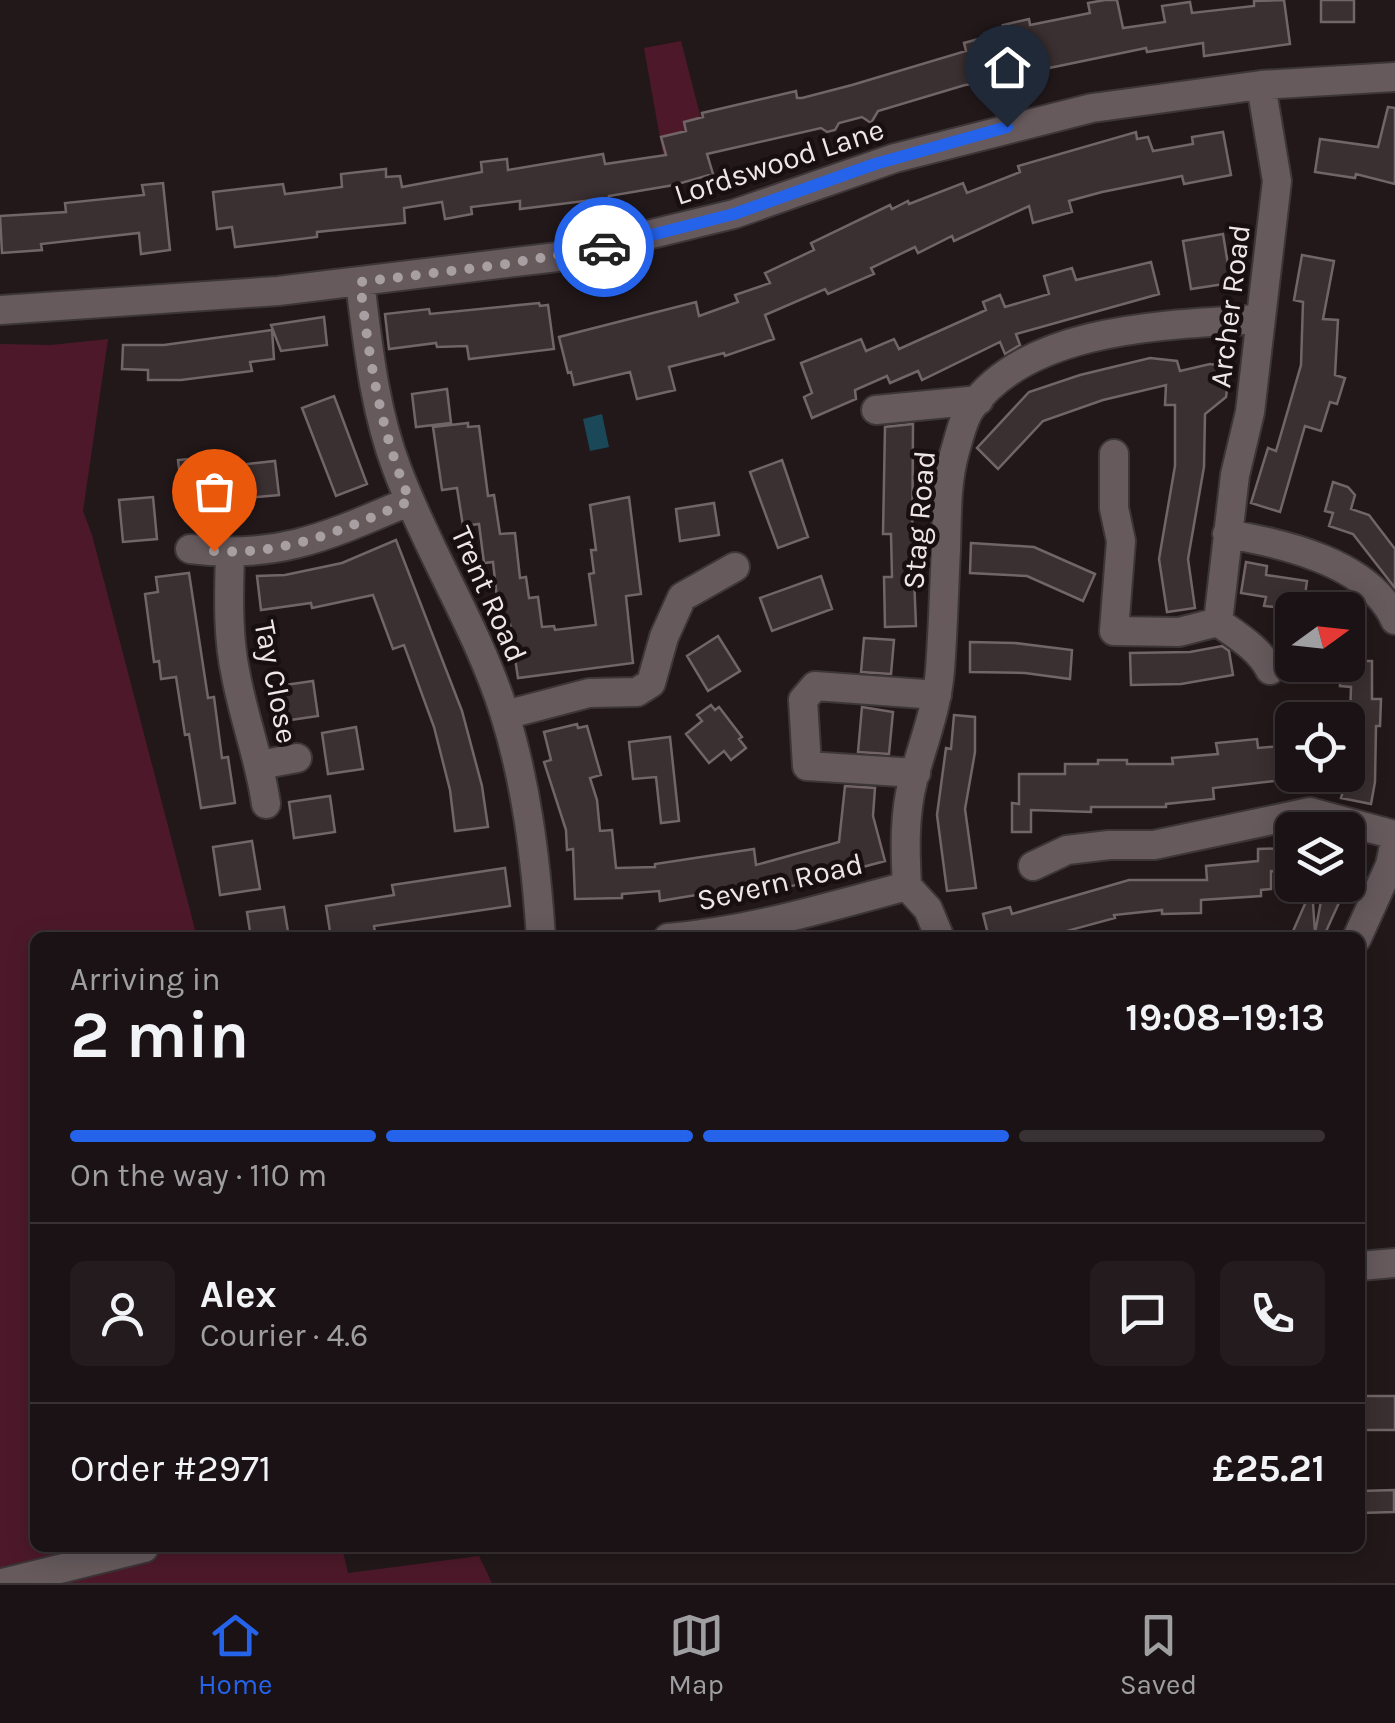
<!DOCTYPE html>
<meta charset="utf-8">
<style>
:root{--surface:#1a1214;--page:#231b1d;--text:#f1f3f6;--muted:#9f9ea0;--line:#383234;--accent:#2563eb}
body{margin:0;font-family:Karla,sans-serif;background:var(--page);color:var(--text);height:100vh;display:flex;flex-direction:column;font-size:38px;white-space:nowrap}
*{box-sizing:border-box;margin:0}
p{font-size:32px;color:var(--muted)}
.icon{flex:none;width:55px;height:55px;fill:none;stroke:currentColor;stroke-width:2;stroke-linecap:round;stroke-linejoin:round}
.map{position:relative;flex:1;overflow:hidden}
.details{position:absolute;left:30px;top:932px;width:1335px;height:620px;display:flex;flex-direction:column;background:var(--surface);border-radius:15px;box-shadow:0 5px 25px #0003,0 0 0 2px var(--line)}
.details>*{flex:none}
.needle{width:65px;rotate:75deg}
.controls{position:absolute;left:1275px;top:592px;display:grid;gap:20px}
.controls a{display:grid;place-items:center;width:90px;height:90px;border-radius:15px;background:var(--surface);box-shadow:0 5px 25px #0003,0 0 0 2px var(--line);font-size:50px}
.pin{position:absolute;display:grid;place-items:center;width:85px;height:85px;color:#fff;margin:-102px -42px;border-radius:50% 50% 50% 0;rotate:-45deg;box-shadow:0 0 10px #0007}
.pin .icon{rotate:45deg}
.courier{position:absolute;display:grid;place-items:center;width:100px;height:100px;margin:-50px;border:8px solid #2563eb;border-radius:50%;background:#fff;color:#222;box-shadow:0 2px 12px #0007}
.overview em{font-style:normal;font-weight:700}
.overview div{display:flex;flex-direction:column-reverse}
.overview{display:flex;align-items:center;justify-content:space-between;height:170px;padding:0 40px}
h1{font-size:65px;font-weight:700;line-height:75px}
.bar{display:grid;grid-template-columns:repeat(4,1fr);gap:15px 10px;align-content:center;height:120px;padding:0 40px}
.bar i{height:12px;border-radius:8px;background:var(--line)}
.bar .active{background:var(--accent)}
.bar p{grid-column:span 4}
.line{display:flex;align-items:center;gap:25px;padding:0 40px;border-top:2px solid var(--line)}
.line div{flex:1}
.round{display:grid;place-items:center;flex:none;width:105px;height:105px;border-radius:15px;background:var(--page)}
.dock{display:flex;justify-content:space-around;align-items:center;height:140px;border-top:2px solid var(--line);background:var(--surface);font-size:28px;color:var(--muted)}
.dock a{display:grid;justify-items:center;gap:5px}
.dock .active{color:var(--accent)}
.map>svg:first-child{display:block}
.green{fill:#4d192a}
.water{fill:#1a4859}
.building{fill:#3a2f31;stroke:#716567;stroke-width:2.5}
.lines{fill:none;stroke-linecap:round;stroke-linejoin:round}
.minor-casing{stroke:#3d3638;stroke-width:32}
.minor{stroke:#665a5d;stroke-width:28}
.done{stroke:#a79fa1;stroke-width:10;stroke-dasharray:0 18}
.route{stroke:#2563eb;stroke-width:12}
.labels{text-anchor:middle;stroke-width:9;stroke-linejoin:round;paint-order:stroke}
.street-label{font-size:30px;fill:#eee7e9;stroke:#180f11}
</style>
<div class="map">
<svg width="1395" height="1583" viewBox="0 0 1395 1583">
<rect width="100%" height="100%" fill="#22181a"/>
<path class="green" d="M681,41L711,157L695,119L684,122L686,131L662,138L669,165L665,166L644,48Z
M108,339L83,511L92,535L197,937L35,938V1548H342L348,1573L479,1556L492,1583H0V344L51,345Z"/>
<path class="water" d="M602,414L609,447L590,451L583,419Z"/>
<path class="building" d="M1105,0H1117L1123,28L1165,22L1162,6L1190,2L1192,13L1254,6V1L1284,0L1290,44L1204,56L1203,43L1147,52L1146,48L1025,73L977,89L976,84L965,85L878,111L871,123L862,117L839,123L835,130L827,132L821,128L707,154L713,174L674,185L609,196V198L520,209V201L471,207L472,214L445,219L442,202L404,208L405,223L317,232V237L235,247L232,227L217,229L213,192L283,184L285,194L342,187L341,174L386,169V177L400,176L402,187L482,172L481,162L507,159L508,170L603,154L605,164L666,155L661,137L686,131L684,122L703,117L702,113L796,91L797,98H802L852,85L966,51L964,43L986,37L985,33L1004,27L1003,25L1029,19L1030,25L1090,13L1088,3Z
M1321,0H1354V22H1321Z
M1388,107L1395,108V184L1356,174L1355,178L1315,172L1320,139L1378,147Z
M1136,132L1137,139L1148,137L1153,151L1193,144L1192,137L1223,132L1231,175L1184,184L1182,176L1102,192L1069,201L1072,212L1033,223L1029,206L954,241L952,236L918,253L915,247L871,268L874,274L828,294L825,289L765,315L774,339L725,356L724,353L669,367L675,390L637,399L630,372L574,385L571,372L568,373L559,337L696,302L699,316L738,302L735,295L770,283L765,273L814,250L811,243L890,205L892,209L908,201L909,204L963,183L967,193L1020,172L1018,166Z
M163,183L170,250L141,254L139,233L41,244L42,250L2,253L0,216L66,212L65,203L144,195L142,185Z
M1223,234L1231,283L1191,289L1183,241Z
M1302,255L1334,261L1323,319L1338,320L1335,375L1345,378L1337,404L1330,402L1321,431L1305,426L1280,512L1251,503L1268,448L1276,451L1301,365L1303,302L1294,300Z
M1151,262L1159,294L1016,334L1020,345L1005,354L1000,342L922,380L918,371L890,383L887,376L855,390L856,399L812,418L804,397L812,393L801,363L861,339L866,351L894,339L899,349L986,310L983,302L1000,295L1005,307L1049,294L1044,276L1072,268L1076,280Z
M539,303L540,306L548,305L554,349L469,359L467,346L437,347L436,343L389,349L385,314L429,309L430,314Z
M324,317L327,345L281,351L271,325Z
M272,330L274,359L250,362L252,371L181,380H148V370L122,369L123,345H164Z
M1150,358L1177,361L1180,371L1210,364L1230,367L1226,397L1205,414L1204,467L1188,559L1195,608L1167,612L1159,559L1175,466V405H1165L1166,385L1103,400L1043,421L998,469L977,448L1029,392L1080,375Z
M447,389L451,423L416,427L412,394Z
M334,396L367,484L336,496L302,408Z
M468,423V427L479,426L488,496L494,495L500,534L515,533L520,578L526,577L529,598L538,597L542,627L554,626L555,630L596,625L589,574L594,573L591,550H596L590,505L629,497L641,594L626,596L633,663L518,678L510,624L500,625L493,562L484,563L479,524L463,526L457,488L442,490L433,427Z
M913,424L912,577H914L916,626L885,627L884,577H892L891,534H883L885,427Z
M220,456L221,467L275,461L279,495L246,498L245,489L182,495L178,460Z
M782,460L808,537L778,548L750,472Z
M1333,482L1348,487L1355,495L1351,509L1369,515L1395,549V588L1353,534L1329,526L1333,513L1325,511Z
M153,497L157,539L123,542L119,500Z
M714,503L719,535L680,541L676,509Z
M396,540L462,711L482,786L488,827L455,831L450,790L434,727L404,645L393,649L373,595L312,608L311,603L261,610L257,576L285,575L342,563Z
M971,543L1034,547L1095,574L1083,601L1027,576L970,573Z
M1246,562L1267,566L1266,575L1307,581L1303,610L1264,606L1266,597L1241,593Z
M189,573L208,698L214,697L222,758L228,757L235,803L201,808L189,734L185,735L176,677L161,679L159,661L154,662L145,594L158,592L156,577Z
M821,576L832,609L772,631L760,598Z
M718,636L740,671L708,691L687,656Z
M864,638L894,640L891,674L861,672Z
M970,642L1015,643L1072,650L1070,679L1025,673L970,672Z
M1222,646L1229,651L1233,675L1181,684L1131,685L1130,653L1190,652Z
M1348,661H1372V699H1381L1380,726H1376L1375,782L1371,804L1341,798L1348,775L1351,687L1340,686L1341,665H1348Z
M313,681L318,716L277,722L271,687Z
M711,705L715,710L719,707L742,737L739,739L746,748L731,760L724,751L709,763L686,734L702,721L697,715Z
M862,707L893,712L889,754L858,752Z
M954,715L975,717V752L965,809L976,888L947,891L937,815L946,748L951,749Z
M577,724L578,728L587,726L601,775L590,778L597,800L600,831L612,830L616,868L655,867V864L754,849L756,865L839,842L845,786L875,788L873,816L885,861L788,887L786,880L660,901L659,891L622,894V898L575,899L573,849L567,850L566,830L544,762L551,760L544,732Z
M356,727L363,769L328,774L322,733Z
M670,737L679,821L661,823L656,777L633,779L629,742Z
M1257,739L1258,748L1292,745V779L1213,788L1214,799L1166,804V807H1091V812L1031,810V832H1012V803L1019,804V774H1065V764H1098V760H1127V764H1173L1172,758L1218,754L1216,743Z
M330,796L335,832L294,838L289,802Z
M252,841L260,889L220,895L213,847Z
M1292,848V873L1271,871V889L1261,890V896L1201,900V913L1162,914V910L1114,915L1115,918L1063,932L1065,938H989L983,914L1010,907L1012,914L1129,880H1207L1206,866L1258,861V849Z
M505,868L510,906L374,926L376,938H331L326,906L394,895L392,885Z
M1324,885H1347L1323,938H1290L1312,888L1315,933Z
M284,907L289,938H251L247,912Z
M1360,1396H1395V1430H1360Z
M1394,1490V1512L1360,1513V1491Z"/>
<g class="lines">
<g class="minor-casing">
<path id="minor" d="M360,282C368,345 374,409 397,469C428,552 477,627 504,712C527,785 536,862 541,938
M0,310L278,291L557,257L734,214L895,158L1092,108L1261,85L1395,77
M876,410L979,400
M1114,454V508L1121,541L1114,631L1179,632L1218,622L1235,475L1250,412L1277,181L1261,85
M1227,534C1282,543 1370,563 1395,620
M190,549C279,560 330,535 410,501
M230,552C229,593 227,635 236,676C244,719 260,760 266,804
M1218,622C1236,635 1260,649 1270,670
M505,715L589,693L637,692L651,683L664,637L682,597L735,567
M260,765L297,758
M916,773L807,766L803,700L815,686L937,695
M1033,866L1067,850L1109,845H1154L1310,812L1395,835
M907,886C905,850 904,815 913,780C923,743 937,709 940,670C943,630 944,589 946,549C947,517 946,482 955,451C959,438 963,419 971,408C1029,326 1169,325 1259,319
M907,886L928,909L940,938
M668,938C750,931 828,907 907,886
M1357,938L1390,865L1395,841
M1360,1266L1395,1263
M3,1583L144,1548"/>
</g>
<use href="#minor" class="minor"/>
</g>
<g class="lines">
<path class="done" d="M214,551C286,556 345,529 410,501C380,430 369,358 360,282L500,265L604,247"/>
<path class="route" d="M604,247L734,214L875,164L1007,127"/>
</g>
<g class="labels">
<g class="street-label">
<text transform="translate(779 162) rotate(-18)" y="10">Lordswood Lane</text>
<text transform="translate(1230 306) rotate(-83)" y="10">Archer Road</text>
<text transform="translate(919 520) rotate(-85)" y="10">Stag Road</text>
<text transform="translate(489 594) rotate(66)" y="10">Trent Road</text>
<text transform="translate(276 682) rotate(79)" y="10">Tay Close</text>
<text transform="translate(780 882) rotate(-13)" y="10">Severn Road</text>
</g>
</g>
</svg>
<div class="controls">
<a><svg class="needle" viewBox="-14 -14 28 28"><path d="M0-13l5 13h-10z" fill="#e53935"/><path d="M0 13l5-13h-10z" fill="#9f9ea0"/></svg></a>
<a><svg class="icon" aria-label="locate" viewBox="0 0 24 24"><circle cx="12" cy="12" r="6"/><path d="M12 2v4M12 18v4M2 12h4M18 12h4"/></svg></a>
<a><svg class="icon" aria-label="layers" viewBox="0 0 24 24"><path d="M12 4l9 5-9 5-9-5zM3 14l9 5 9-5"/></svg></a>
</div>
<div class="pin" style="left:214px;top:551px;background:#ea580c"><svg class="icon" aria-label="bag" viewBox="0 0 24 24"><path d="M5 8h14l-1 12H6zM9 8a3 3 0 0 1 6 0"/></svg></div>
<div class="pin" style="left:1007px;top:127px;background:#1f2937"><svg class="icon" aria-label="home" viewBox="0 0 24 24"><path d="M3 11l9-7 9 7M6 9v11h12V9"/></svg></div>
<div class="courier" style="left:604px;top:247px"><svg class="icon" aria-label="car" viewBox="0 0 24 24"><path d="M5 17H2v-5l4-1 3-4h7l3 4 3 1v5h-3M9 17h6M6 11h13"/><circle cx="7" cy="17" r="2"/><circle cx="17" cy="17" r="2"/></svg></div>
<section class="details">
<div class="overview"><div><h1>2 min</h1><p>Arriving in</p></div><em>19:08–19:13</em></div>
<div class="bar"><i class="active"></i><i class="active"></i><i class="active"></i><i></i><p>On the way · 110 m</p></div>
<div class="line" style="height:180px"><a class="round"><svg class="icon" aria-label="person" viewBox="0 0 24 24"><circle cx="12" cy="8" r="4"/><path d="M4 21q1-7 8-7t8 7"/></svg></a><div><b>Alex</b><p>Courier · 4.6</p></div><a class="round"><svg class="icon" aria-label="chat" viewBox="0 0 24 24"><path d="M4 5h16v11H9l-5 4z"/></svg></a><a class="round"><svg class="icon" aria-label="phone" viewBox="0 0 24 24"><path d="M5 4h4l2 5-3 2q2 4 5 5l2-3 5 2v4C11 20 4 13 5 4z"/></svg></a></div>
<div class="line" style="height:130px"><div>Order #2971</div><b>£25.21</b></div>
</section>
</div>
<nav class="dock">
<a class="active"><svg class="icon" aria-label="home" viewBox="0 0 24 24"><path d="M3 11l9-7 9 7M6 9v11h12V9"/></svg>Home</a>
<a><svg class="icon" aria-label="map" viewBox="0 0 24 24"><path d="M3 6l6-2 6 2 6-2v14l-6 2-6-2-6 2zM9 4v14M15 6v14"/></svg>Map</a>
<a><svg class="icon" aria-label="saved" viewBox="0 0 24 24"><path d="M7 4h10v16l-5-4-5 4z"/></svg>Saved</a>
</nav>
